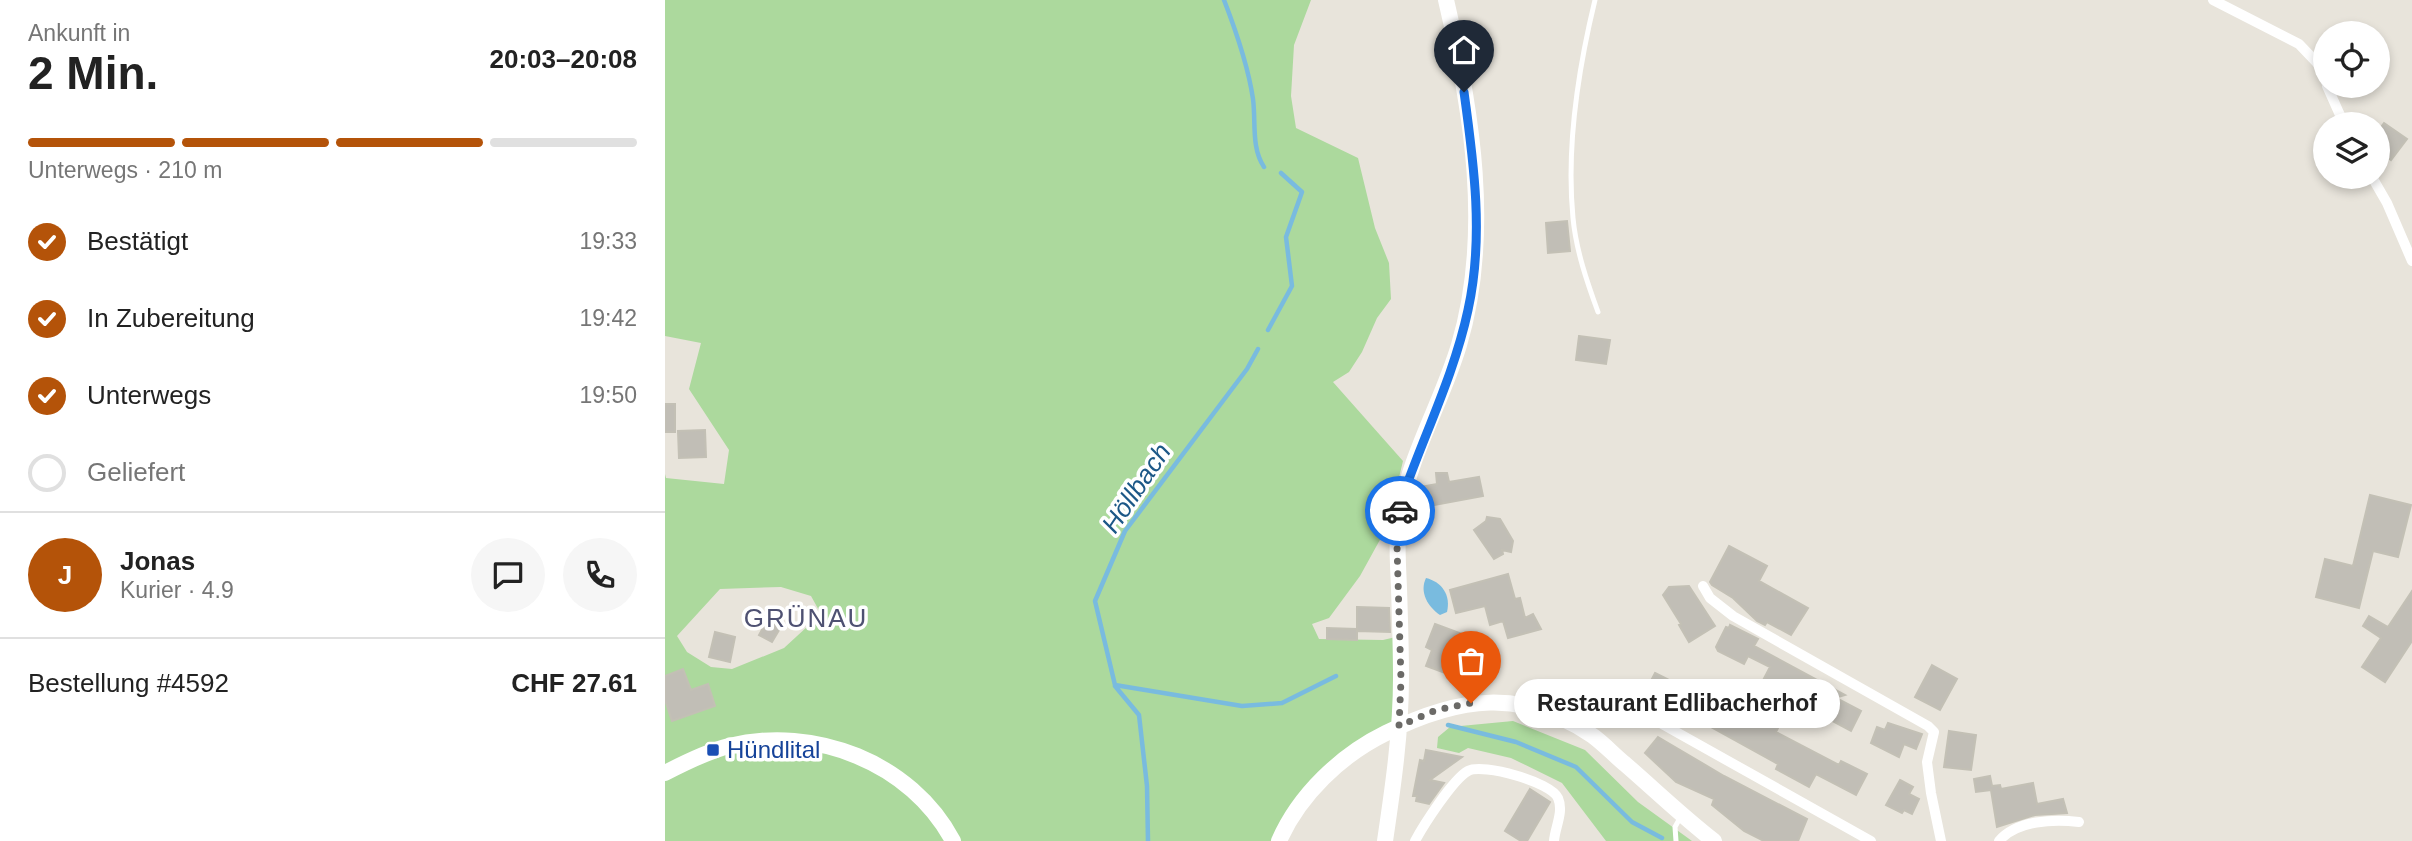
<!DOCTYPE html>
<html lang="de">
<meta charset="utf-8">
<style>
:root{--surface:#fff;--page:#f6f6f6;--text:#222;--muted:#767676;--line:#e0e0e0;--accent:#b45309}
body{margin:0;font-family:Helvetica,sans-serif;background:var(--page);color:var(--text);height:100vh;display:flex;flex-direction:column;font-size:26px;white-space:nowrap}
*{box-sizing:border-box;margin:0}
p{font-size:23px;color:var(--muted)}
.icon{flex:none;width:38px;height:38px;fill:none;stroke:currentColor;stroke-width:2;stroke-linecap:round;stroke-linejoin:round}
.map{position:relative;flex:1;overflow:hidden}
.side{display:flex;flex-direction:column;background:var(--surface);width:665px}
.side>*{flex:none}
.fabs{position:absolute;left:1648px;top:21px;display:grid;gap:14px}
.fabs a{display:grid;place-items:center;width:77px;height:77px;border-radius:50%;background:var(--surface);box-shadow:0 4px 10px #0003;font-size:35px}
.pin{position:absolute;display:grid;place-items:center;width:60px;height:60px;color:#fff;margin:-72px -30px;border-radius:50% 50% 50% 0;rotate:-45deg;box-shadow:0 0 7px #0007}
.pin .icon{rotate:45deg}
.courier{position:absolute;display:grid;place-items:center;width:70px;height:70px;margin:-35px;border:5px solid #1a73e8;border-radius:50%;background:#fff;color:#222;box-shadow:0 2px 9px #0007}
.bubble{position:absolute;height:49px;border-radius:24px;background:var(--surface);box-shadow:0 4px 10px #0003;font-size:23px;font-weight:600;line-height:49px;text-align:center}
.head em{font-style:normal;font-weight:600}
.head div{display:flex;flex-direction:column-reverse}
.head{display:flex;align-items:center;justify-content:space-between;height:119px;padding:0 28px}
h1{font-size:46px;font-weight:600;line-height:52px}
.bar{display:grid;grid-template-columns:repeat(4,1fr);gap:10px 7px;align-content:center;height:84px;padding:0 28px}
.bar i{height:9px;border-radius:5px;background:var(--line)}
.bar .on{background:var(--accent)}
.bar p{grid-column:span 4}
.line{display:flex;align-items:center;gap:18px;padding:0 28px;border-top:2px solid var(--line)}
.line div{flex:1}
.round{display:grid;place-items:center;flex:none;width:74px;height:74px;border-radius:37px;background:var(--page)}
ol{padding:0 28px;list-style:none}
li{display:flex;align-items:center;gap:21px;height:77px}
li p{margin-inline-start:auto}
li .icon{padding:7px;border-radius:50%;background:var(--accent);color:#fff;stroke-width:4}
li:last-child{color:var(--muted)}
li i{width:38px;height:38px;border:4px solid var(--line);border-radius:50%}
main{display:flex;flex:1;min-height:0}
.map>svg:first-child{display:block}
.green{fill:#acd99d;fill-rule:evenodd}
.water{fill:#79bbdf}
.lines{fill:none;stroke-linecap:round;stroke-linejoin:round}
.stream{stroke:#79bbdf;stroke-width:4.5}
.building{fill:#c1beb6;stroke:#c3c0b5;stroke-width:2}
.lane{stroke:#fff;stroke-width:5}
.street{stroke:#fff;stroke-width:10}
.secondary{stroke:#fff;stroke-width:16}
.done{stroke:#6b6a67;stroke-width:7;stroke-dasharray:0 12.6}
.route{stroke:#1a73e8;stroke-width:9}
.transit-dot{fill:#1a4fb4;stroke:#fff;stroke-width:2.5}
.labels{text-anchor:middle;stroke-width:7;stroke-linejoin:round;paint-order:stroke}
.transit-label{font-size:24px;fill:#164399;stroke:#fff;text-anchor:start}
.water-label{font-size:26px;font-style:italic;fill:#1c5887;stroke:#fff}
.neighbourhood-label{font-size:26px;letter-spacing:2px;fill:#4e5172;stroke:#fff}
</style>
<main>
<section class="side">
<div class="head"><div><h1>2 Min.</h1><p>Ankunft in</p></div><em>20:03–20:08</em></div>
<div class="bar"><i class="on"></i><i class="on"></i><i class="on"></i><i></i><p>Unterwegs · 210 m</p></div>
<ol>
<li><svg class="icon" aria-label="check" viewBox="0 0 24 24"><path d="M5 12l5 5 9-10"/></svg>Bestätigt<p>19:33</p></li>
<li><svg class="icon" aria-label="check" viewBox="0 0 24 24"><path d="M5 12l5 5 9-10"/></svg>In Zubereitung<p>19:42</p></li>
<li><svg class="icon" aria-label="check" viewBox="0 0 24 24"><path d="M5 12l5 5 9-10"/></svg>Unterwegs<p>19:50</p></li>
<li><i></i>Geliefert</li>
</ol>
<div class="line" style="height:126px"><b class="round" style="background:var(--accent);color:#fff">J</b><div><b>Jonas</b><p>Kurier · 4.9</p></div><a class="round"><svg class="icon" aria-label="chat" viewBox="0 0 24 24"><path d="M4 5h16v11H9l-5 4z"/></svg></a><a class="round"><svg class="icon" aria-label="phone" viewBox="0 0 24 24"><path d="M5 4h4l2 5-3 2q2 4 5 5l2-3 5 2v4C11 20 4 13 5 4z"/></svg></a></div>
<div class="line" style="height:91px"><div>Bestellung #4592</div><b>CHF 27.61</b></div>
</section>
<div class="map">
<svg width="1747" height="841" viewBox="0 0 1747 841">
<rect width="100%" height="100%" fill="#e8e4db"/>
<path class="green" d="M0,0H646L629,45L626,96L631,128L693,158L710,228L724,263L726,299L712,318L697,352L684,372L668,382L738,461L722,527L695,576L664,618L647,624L654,639L718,640L735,636L734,726L677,762L614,841H0V474L1,478L59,484L64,450L24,389L36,343L0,336ZM116,587L146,596L156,614L119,648L67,669L46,667L22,652L12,636L55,589Z
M848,721L920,750L973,802L1027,841H941L897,783L846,758L803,748L794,753L772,748L773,737L785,727Z"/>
<path class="water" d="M761,578C777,582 786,595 782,612L775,615C763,607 754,592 761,578Z"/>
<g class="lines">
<path class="stream" d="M559,0C571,31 583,65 588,99C591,121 586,148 599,167
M603,330L627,286L621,237L637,192L616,173
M593,349L582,369L460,531L430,601L450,685L577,706L617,703L671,676
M450,686L474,715L482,786L483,841
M783,725L851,742L911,767L967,822L997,838"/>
</g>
<path class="building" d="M1719,123L1742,139L1726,160L1713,150V131Z
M902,221L905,251L883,253L881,223Z
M914,336L945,340L941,364L911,360Z
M0,404H10V432H0Z
M40,430L41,457L14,458L13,431Z
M771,473H782L784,482L814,477L818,496L758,507L755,487L772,484Z
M1705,495L1746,505L1733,557L1708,551L1694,608L1651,597L1660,559L1688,566Z
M822,517L835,519L848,541L846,552L837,550L838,554L829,559L809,530L821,521Z
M1064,546L1102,566L1094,581L1143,608L1126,635L1102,622L1100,625L1092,621L1068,598L1047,585L1045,582Z
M843,574L850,599L855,598L860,618L868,614L876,629L843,638L838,621L825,625L820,606L791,613L785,590Z
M1024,586L1050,626L1024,642L1014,625L1016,624L998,595L1004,587Z
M1747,591V641L1720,682L1697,667L1716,638L1698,626L1704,616L1723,627Z
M692,607L724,608L725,632L692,631V640L662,639V628L692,629Z
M104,617L117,625L107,642L94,635Z
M770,624L808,638L803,649L807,651L802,662L805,663L799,680L761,666L767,650L761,647Z
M1065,625L1093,639L1089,646L1180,695L1153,703L1136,694L1127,712L1122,710L1111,732L1174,765L1176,761L1202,774L1191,795L1151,774L1144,787L1111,769L1113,764L1019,712L1028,693L1069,714L1074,706L1082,711L1105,667L1083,656L1079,664L1053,651L1051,647L1061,627L1064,628Z
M50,632L70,637L65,662L44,657Z
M1267,665L1292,679L1275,710L1250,697Z
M18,669L26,690L43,684L50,706L7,721L0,700V676Z
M990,673L1008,682L996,706L978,696Z
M1173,699L1196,711L1186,731L1162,718Z
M1223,723L1257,734L1251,749L1239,744L1234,757L1206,743L1212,727L1220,730Z
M1284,731L1311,735L1306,770L1279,767Z
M993,737L1059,776L1142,819L1133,841H1099L1079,831L1047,805L1049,799L1011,782L980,753Z
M761,750L797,757L765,780L779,783L764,804L751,801L752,796H748L755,760L759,761Z
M1325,776L1327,786L1335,785L1336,789L1368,783L1372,804L1398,799L1402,813L1370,815L1332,827L1326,790L1311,792L1309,779Z
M1235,780L1248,787L1244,794L1254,799L1247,814L1239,810L1237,813L1221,805Z
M865,789L885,802L862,841H856L840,831Z"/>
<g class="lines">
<path class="lane" d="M930,0C913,70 901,146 908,218C911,250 922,282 933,312
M1011,841L1010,827L1015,818"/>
<path class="street" d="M1548,0L1634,44L1654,65L1661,82
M1662,86L1679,124
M1707,177L1722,203L1747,261
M1038,586L1045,598L1068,616L1263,726L1269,732L1262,762L1266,793L1276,841
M972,710L1206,841
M750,841C758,826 788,779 803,771C818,763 886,782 893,798C899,812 890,827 889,841
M1334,841C1352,820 1389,819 1414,822"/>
<path class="secondary" d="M0,773C21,762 41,752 64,746C149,725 246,762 288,841
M614,841C634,795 676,755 721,733C793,697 857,687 928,736C939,744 949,755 960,764C990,790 1018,817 1049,841
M720,841C728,787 736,732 736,678C736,648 735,618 734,588C733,564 731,539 735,514C744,456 777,402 794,345C827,234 807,111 781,0"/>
</g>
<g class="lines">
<path class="done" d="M735,511L732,546L736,680L734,726L771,710L806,703"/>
<path class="route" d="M735,511L741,487C762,429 790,371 803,310C819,238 809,164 799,92"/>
</g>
<rect class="transit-dot" x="41" y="743" width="14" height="14" rx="3.5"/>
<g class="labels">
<g class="transit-label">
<text x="62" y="758">Hündlital</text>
</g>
<g class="water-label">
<text transform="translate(471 488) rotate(-56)" y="9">Höllbach</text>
</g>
<g class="neighbourhood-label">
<text x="141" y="627">GRÜNAU</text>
</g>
</g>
</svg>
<div class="fabs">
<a><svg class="icon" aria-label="locate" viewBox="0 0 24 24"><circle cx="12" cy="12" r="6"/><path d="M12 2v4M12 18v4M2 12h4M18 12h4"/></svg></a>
<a><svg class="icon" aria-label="layers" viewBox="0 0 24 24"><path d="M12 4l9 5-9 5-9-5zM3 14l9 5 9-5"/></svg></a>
</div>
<div class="pin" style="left:806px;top:703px;background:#ea580c"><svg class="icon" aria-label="bag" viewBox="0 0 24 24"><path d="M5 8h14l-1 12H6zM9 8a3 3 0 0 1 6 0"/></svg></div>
<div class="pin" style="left:799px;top:92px;background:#1f2937"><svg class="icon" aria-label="home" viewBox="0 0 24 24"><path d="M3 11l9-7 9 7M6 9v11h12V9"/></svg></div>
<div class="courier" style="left:735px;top:511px"><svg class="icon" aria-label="car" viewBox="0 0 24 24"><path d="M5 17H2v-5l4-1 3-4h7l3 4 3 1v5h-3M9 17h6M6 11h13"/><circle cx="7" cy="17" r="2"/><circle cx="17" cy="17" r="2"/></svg></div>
<div class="bubble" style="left:849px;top:679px;width:326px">Restaurant Edlibacherhof</div>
</div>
</main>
